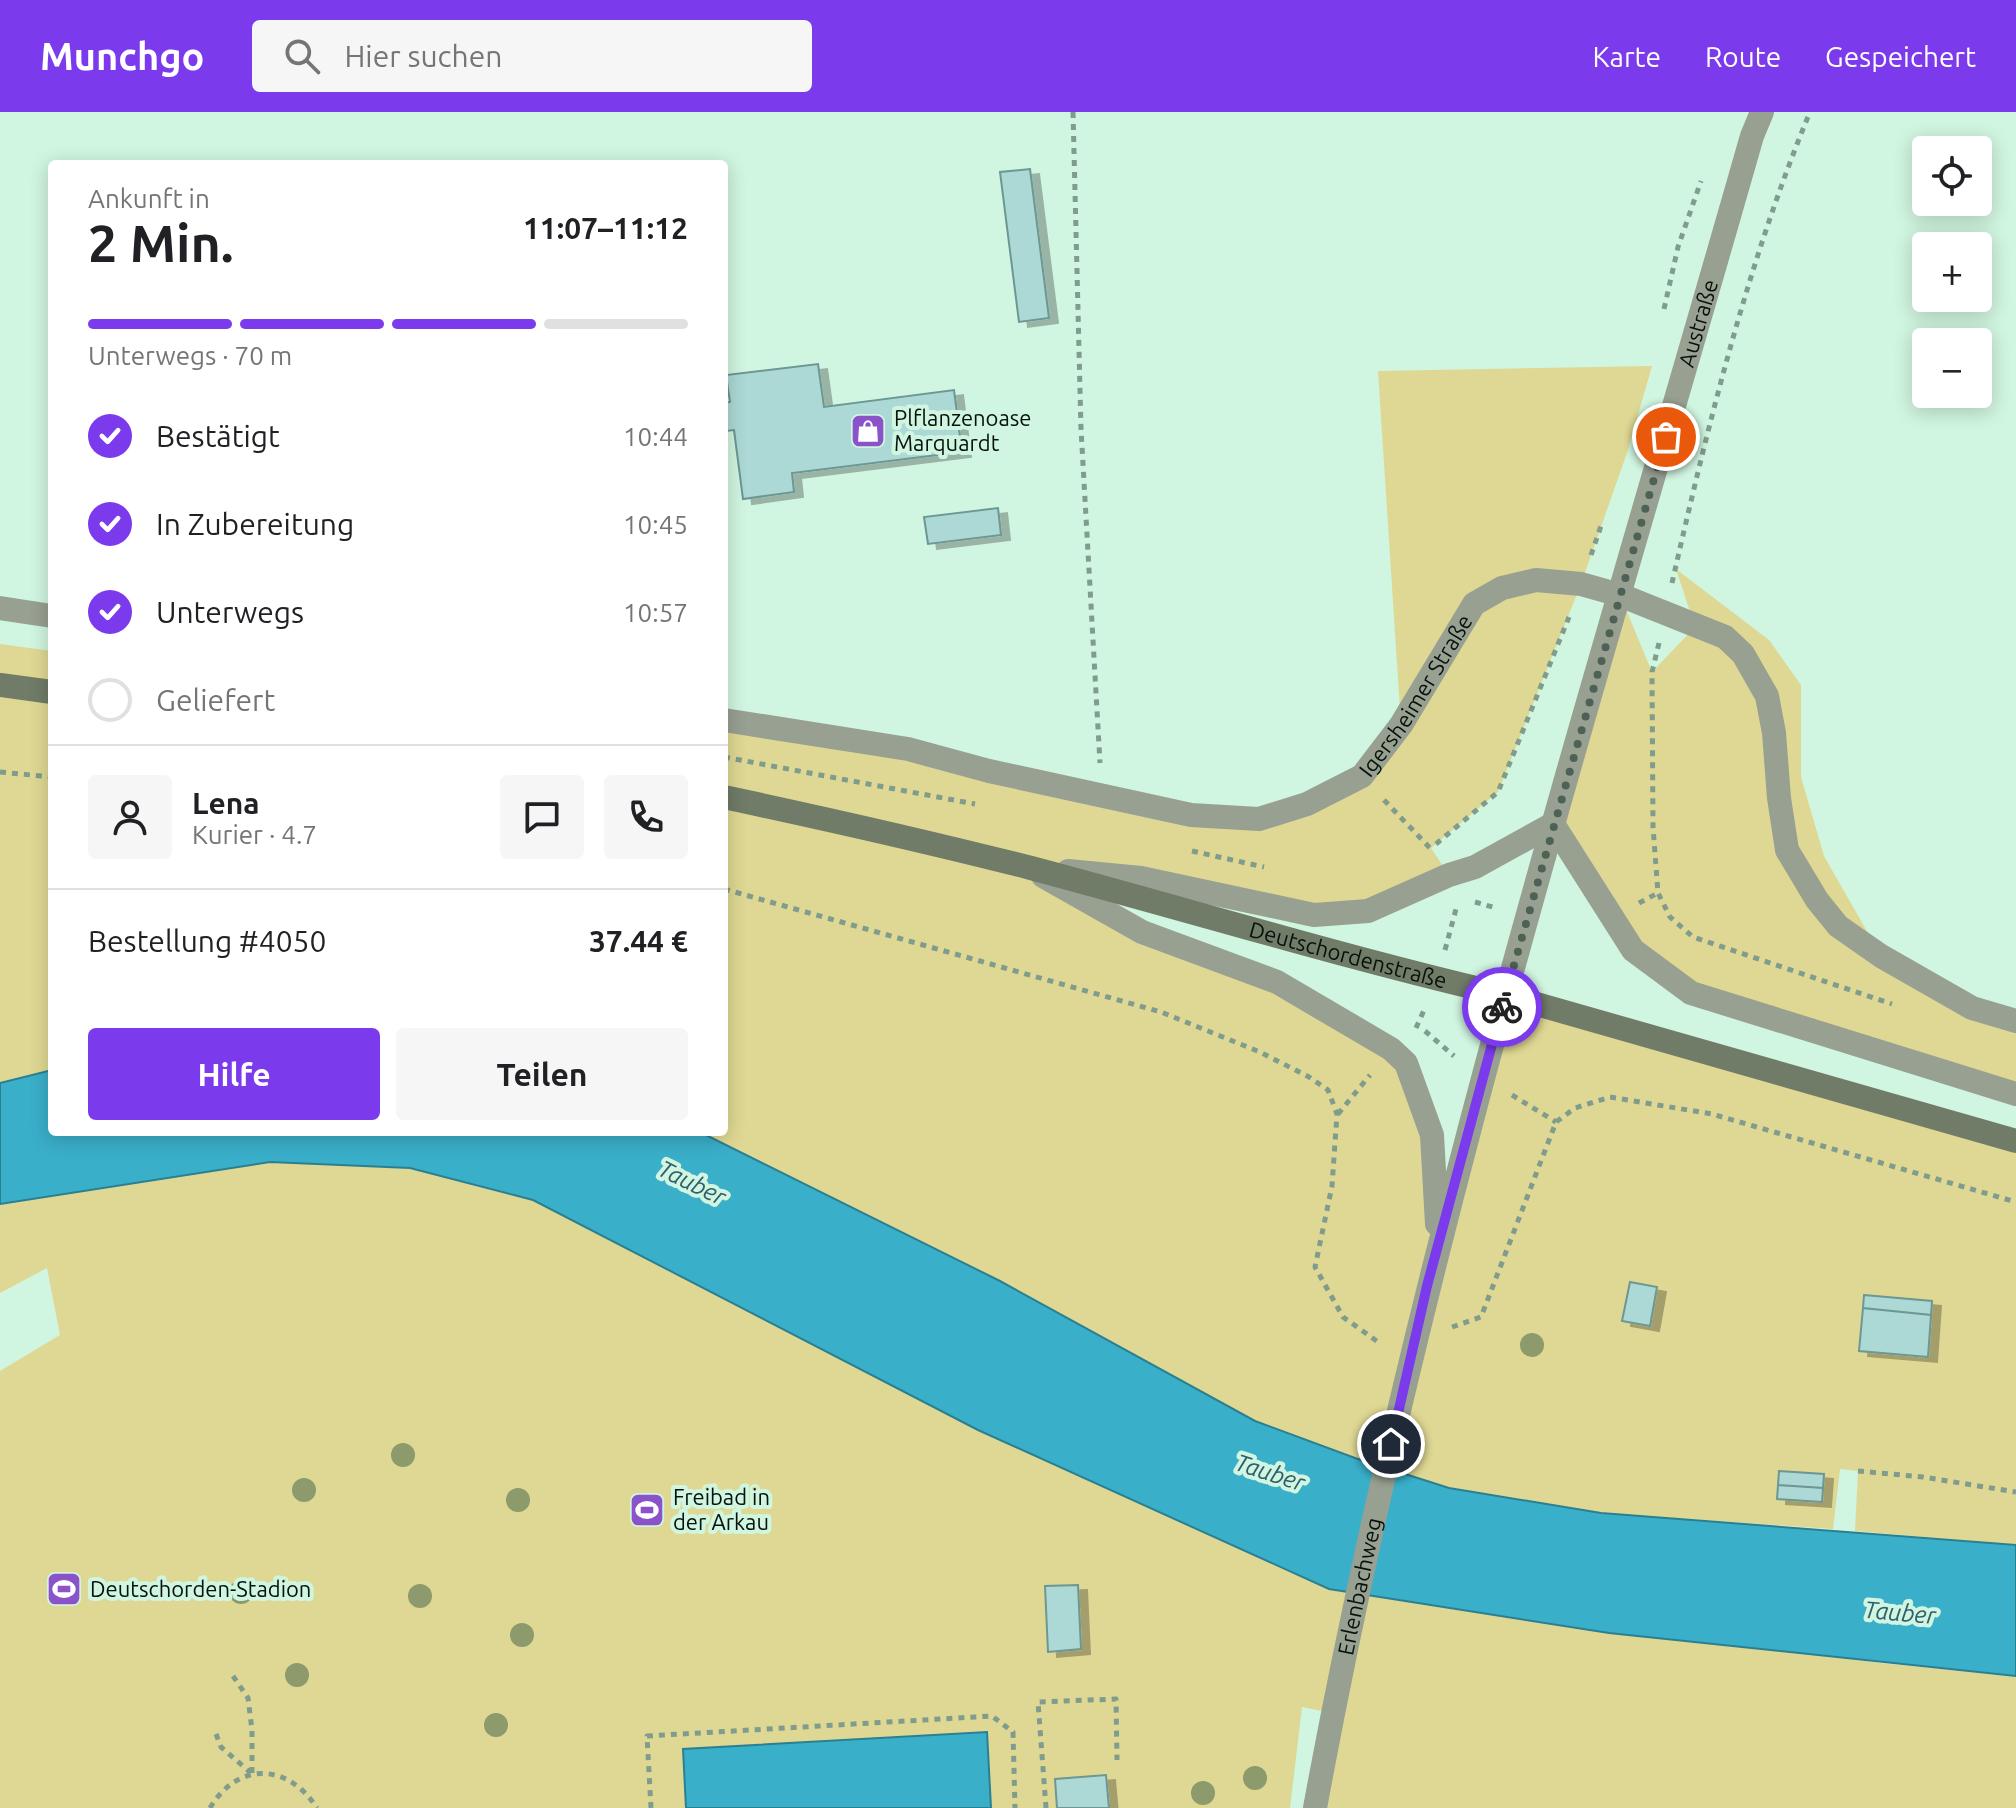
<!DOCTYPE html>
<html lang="de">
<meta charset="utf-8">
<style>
:root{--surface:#fff;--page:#f6f6f6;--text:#202124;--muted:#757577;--line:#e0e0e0;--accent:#7c3aed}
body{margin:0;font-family:Ubuntu,sans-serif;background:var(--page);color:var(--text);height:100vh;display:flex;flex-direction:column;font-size:30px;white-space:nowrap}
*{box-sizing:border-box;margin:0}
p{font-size:26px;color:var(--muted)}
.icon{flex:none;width:44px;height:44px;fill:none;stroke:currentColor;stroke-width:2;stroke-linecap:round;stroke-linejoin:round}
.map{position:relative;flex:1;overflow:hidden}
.details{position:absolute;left:48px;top:48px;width:680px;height:976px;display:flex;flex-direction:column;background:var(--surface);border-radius:8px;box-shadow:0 4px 20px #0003}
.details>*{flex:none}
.fabs{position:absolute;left:1912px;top:24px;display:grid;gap:16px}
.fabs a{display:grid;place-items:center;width:80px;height:80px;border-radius:8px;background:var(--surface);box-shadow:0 4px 20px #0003;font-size:40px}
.pin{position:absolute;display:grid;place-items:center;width:68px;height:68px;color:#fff;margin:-34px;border:4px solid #fff;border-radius:50%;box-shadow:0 2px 8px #0007}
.courier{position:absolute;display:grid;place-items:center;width:80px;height:80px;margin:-40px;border:6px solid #7c3aed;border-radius:50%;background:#fff;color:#222;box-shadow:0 2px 10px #0007}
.overview em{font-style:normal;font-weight:600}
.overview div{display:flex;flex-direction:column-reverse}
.overview{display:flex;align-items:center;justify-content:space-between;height:136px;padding:0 40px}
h1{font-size:52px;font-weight:600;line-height:60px}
.bar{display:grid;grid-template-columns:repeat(4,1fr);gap:12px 8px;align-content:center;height:96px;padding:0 40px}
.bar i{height:10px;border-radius:6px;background:var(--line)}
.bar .current{background:var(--accent)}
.bar p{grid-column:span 4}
.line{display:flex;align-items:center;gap:20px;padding:0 40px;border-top:2px solid var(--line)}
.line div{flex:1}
.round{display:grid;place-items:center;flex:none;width:84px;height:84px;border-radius:8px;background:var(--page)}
ol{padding:0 40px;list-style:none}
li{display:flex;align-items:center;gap:24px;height:88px}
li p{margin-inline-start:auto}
li .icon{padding:8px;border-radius:50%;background:var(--accent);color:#fff;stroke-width:4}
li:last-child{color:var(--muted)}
li i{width:44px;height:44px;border:4px solid var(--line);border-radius:50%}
.action{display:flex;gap:16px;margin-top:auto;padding:16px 40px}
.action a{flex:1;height:92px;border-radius:8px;background:var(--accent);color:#fff;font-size:32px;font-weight:600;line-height:92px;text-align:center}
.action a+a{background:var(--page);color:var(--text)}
header{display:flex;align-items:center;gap:48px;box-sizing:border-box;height:112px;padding:0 40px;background:var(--accent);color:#fff}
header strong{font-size:38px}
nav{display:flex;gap:44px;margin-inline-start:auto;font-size:28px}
.search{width:560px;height:72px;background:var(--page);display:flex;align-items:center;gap:20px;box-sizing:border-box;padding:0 28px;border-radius:8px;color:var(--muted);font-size:30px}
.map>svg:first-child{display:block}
.green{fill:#dfd894}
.water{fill:#3aafca;stroke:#2a8091;stroke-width:2}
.building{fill:#acd9d5;stroke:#6c9793;stroke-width:2;filter:url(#shadow)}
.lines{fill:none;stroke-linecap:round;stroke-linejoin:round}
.path{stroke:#809c8c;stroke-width:5;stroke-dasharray:6 6;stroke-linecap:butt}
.street{stroke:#98a092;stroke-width:24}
.secondary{stroke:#707b68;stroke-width:24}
.tree{fill:#8d9a6b}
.done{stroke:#4d6156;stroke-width:8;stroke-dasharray:0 14.4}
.route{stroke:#7c3aed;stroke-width:10}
.labels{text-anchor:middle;stroke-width:8;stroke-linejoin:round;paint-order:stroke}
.street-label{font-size:22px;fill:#06120b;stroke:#d0f5e0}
.poi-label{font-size:22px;fill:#06120b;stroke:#d0f5e0;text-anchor:start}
.water-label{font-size:24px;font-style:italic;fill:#305f6c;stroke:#d0f5e0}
</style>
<header>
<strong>Munchgo</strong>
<div class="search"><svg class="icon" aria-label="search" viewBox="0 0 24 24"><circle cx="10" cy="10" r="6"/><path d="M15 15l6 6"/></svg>Hier suchen</div>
<nav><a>Karte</a><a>Route</a><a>Gespeichert</a></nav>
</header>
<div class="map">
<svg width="2016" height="1696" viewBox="0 0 2016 1696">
<defs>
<filter id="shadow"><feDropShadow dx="9" dy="5" stdDeviation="0" flood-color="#0004"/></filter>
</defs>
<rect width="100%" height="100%" fill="#d0f5e0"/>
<path class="green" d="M1652,254L1628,338L1581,472L1498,680L1431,736L1449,763L1368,799L1032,756L1277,870L1391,937L1432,1023L1438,1130L1505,883L2016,1029V1433L1855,1419L1858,1359L1840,1357L1833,1417L1601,1401L1449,1376L1355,1346L1255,1309L700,1020H724V608L1259,707L1362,664L1401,613L1378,259Z
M1676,457L1769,528L1801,573V665L1824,744L1881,844L2016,909V982L1691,881L1633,838L1553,712L1620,483L1652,560L1695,515Z
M0,532L52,539V958L0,971Z
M270,1050L410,1056L533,1088L978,1318L1329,1477L1880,1551L2016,1564V1696H1315L1332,1601L1302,1595L1290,1696H0V1259L60,1223L47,1156L0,1181V1092Z"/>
<path class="water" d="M52,958V1020H700L1000,1169L1255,1309L1355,1346L1449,1376L1601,1401L2016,1433V1564L1609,1521L1329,1477L978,1318L533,1088L410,1056L270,1050L0,1092V971Z
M987,1620L991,1696H686L683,1637Z"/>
<path class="building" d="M1030,57L1049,206L1019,210L1000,60Z
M818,252L824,295L954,278L962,340L792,361L794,380L743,387L734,318L726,319L724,304V291L730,290L726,263Z
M998,396L1001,423L928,432L924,405Z
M1630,1170L1657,1175L1650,1214L1622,1209Z
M1864,1183L1932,1189L1931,1203L1863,1196Z
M1863,1196L1931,1203L1928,1245L1859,1239Z
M1779,1359L1824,1362L1823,1376L1778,1373Z
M1778,1373L1823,1376L1822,1390L1777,1387Z
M1078,1473L1081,1537L1048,1540L1045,1474Z
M1106,1663L1109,1696H1057L1055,1667Z"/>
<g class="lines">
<path class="path" d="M1073,0L1081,317L1100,651
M1664,197L1678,135L1701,69
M1591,443L1601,414
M1672,471C1708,313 1748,149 1810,0
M1659,531L1652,560L1653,715L1658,781L1670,805L1693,825L1892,892
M724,645L975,692
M0,660L52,665
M1384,688L1430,736
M1436,732L1498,680L1569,505
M1192,739L1264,755
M724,777L1161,900L1260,940L1309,965L1328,978L1337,1002L1332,1074L1315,1155L1343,1205L1381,1232
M1475,790L1496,796
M1639,791L1658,781
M1445,838L1456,797
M1416,916L1425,896
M1425,919L1454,944
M1512,983L1556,1010
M1338,1002L1370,963
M1452,1215L1481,1205L1556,1010L1575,996L1610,985L1712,1002L2016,1090
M1858,1359L1923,1365L2016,1380
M233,1564L248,1586L252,1618V1662
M216,1622L221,1635L251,1661
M210,1696C238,1649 288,1651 317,1696
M651,1696L647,1624L992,1604L1013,1620L1015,1696
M1046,1696L1038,1590L1116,1587L1117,1648"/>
<g class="street">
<path d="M0,496L52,504"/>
<path id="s1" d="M724,608L908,637L989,659L1191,703L1259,707L1307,692L1362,664L1401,613L1474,492L1502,476L1536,468L1581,472L1620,483L1725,525L1743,542L1767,584L1774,621L1779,686L1787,738L1817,788L1838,814L1881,844L1972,896L2016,909"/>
<path d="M1553,712L1633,838L1691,881L2016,982"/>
<path d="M1068,759L1141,766L1314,803L1368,799L1449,763L1475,755L1553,712"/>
<path d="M1043,764L1142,820L1277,870L1391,937L1406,951L1432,1023L1437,1112"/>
<path id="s2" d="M1315,1696C1419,1129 1594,578 1752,24L1762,0"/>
</g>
<g class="secondary">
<path d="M0,573L52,580"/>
<path id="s3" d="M724,685C827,707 929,730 1031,756C1189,798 1346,846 1505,883L2016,1029"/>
</g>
</g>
<g class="tree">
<circle cx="1532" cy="1233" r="12"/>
<circle cx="403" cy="1343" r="12"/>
<circle cx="304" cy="1378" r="12"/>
<circle cx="518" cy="1388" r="12"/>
<circle cx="241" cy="1480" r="12"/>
<circle cx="420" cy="1484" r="12"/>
<circle cx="522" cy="1523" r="12"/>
<circle cx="297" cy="1563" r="12"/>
<circle cx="496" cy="1613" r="12"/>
<circle cx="1255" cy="1666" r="12"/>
<circle cx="1203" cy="1681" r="12"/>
</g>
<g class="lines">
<path class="done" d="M1502,895L1666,325"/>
<path class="route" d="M1391,1332L1427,1174L1502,895"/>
</g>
<defs>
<g id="shop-square" transform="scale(1.8)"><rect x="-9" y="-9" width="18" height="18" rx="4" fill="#8a53ca" stroke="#d0f5e0"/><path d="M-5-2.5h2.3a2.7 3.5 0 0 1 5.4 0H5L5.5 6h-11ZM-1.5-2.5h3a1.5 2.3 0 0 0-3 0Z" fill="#fff"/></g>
<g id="stadium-square" transform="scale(1.8)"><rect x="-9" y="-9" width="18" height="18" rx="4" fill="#8a53ca" stroke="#d0f5e0"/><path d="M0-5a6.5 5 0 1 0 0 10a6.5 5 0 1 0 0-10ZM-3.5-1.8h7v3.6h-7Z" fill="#fff"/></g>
</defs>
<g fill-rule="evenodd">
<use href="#shop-square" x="868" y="319"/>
<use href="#stadium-square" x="647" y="1398"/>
<use href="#stadium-square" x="64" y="1477"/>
</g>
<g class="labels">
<g class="street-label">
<text dy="8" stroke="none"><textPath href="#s2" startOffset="1534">Austraße</textPath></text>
<text dy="8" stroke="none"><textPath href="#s1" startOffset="754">Igersheimer Straße</textPath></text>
<text dy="8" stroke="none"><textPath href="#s3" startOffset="644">Deutschordenstraße</textPath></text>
<text dy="8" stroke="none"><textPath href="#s2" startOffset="226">Erlenbachweg</textPath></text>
</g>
<g class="poi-label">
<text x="894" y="314">Plflanzenoase<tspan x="894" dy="25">Marquardt</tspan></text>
<text x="673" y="1393">Freibad in<tspan x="673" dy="25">der Arkau</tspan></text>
<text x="90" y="1485">Deutschorden-Stadion</text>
</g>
<g class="water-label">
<text transform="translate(692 1071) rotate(26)" y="8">Tauber</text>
<text transform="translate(1270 1361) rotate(18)" y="8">Tauber</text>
<text transform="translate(1900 1501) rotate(5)" y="8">Tauber</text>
</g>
</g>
</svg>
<div class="fabs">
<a><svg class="icon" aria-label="locate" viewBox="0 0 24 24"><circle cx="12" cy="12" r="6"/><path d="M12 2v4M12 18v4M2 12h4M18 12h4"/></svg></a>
<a>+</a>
<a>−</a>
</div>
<div class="pin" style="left:1666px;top:325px;background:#ea580c"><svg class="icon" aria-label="bag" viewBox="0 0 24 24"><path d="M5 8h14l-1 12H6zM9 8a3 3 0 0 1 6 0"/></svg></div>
<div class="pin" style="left:1391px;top:1332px;background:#1f2937"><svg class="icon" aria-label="home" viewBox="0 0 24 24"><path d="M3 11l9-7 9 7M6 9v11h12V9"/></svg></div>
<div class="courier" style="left:1502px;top:895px"><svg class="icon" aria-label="bike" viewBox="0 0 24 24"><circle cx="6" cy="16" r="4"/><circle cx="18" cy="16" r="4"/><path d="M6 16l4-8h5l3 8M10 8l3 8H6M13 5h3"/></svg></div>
<section class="details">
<div class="overview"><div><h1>2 Min.</h1><p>Ankunft in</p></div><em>11:07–11:12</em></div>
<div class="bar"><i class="current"></i><i class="current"></i><i class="current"></i><i></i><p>Unterwegs · 70 m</p></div>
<ol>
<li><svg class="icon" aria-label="check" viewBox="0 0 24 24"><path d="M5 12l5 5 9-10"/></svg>Bestätigt<p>10:44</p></li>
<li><svg class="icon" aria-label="check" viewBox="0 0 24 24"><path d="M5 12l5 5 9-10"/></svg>In Zubereitung<p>10:45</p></li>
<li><svg class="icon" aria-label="check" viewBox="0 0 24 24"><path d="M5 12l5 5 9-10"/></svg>Unterwegs<p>10:57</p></li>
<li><i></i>Geliefert</li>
</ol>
<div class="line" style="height:144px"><a class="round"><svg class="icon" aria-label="person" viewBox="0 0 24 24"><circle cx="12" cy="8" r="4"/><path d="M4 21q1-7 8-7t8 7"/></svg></a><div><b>Lena</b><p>Kurier · 4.7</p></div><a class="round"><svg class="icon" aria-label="chat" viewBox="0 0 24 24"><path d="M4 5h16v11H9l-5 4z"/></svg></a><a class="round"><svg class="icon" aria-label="phone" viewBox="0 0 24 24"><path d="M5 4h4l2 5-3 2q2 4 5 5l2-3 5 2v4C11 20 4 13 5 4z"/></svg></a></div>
<div class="line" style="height:104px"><div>Bestellung #4050</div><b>37.44 €</b></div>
<div class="action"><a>Hilfe</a><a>Teilen</a></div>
</section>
</div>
